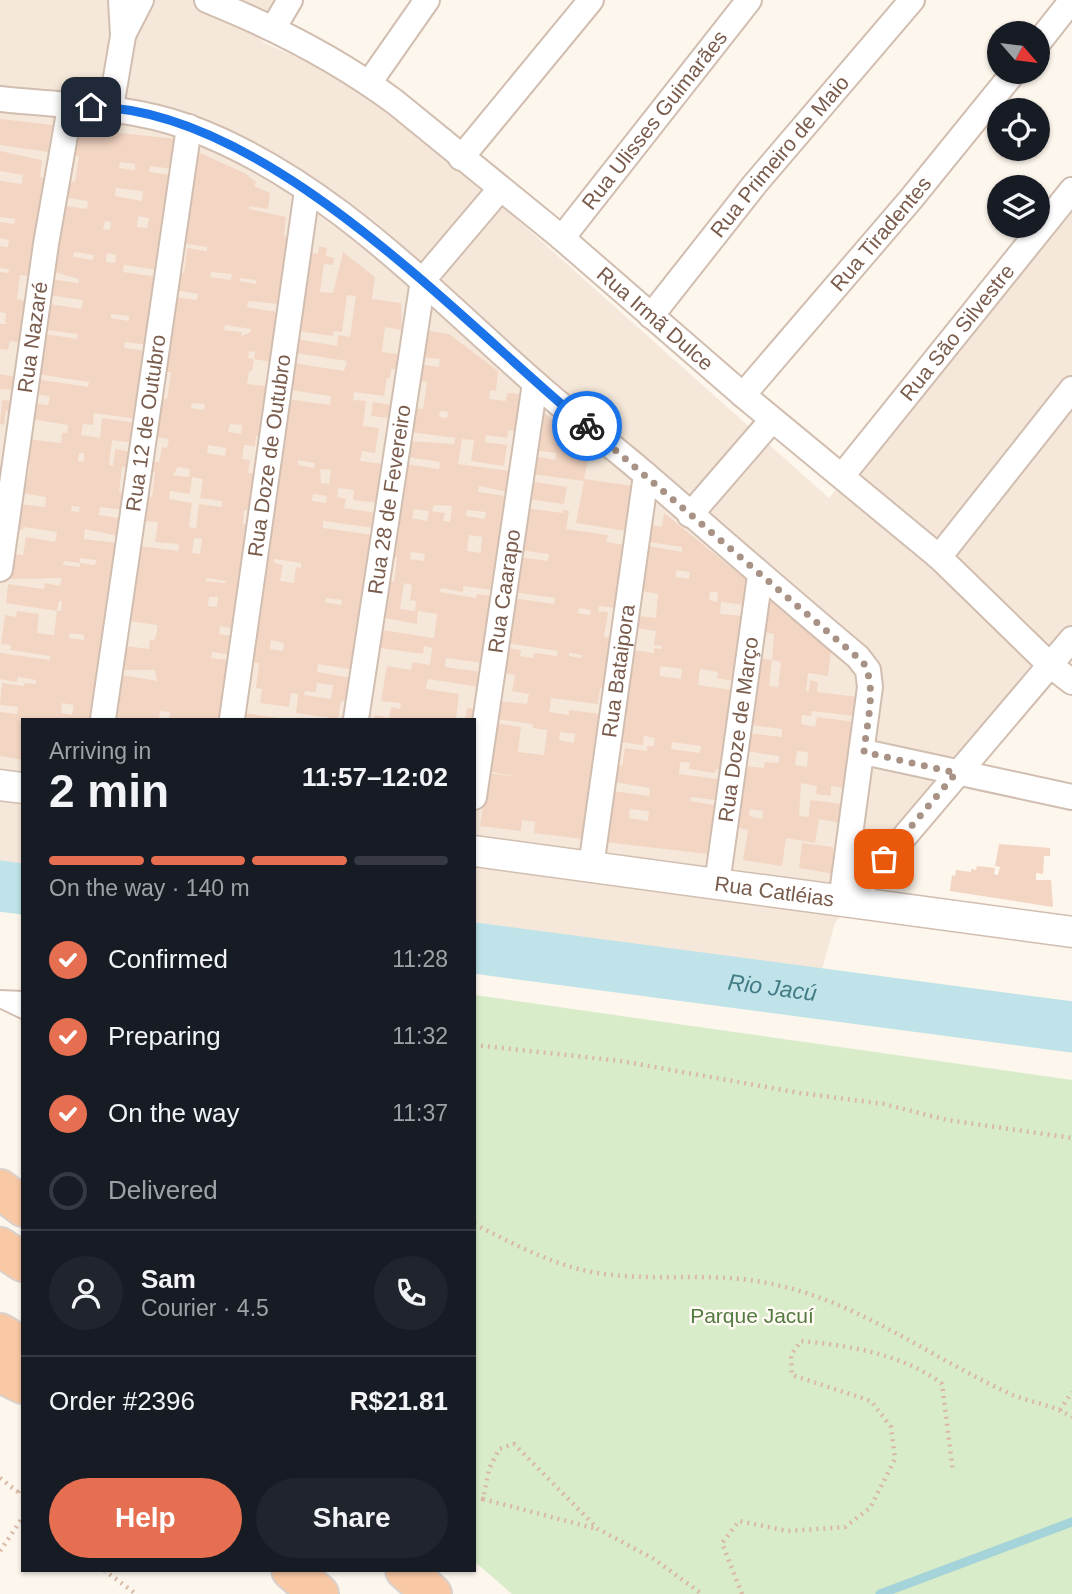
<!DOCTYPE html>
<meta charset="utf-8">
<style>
:root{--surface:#171b24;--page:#20242c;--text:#f1f3f6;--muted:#9ea1a6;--line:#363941;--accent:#e76f51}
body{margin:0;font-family:Helvetica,sans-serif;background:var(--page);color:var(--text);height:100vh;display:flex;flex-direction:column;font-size:26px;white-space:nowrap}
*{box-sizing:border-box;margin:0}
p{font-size:23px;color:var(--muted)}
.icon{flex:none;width:38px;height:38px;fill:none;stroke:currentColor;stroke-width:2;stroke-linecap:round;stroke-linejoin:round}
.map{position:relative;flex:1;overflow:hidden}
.panel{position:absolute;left:21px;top:718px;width:455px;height:854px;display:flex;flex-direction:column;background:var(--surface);border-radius:0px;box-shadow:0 2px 5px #0004}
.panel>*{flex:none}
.needle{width:46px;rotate:118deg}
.tools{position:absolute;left:987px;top:21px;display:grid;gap:14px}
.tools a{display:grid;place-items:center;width:63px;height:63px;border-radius:50%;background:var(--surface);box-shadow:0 2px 5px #0004;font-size:35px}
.pin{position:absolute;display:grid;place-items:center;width:60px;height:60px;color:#fff;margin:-30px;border-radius:14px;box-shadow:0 4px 10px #0006}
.courier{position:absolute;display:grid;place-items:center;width:70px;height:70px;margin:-35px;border:5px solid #1a73e8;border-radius:50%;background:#fff;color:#222;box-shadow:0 2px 9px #0007}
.overview em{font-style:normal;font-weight:600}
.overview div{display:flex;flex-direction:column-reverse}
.overview{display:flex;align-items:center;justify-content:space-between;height:119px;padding:0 28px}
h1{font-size:46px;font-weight:600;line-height:52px}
.bar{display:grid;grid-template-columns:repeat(4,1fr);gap:10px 7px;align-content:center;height:84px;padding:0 28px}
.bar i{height:9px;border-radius:5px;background:var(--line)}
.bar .selected{background:var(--accent)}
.bar p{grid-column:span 4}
.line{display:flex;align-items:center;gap:18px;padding:0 28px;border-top:2px solid var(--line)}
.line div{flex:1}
.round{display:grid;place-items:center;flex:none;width:74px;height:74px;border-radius:37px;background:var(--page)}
ol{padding:0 28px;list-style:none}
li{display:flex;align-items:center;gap:21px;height:77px}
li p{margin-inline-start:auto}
li .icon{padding:7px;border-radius:50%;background:var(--accent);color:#fff;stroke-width:4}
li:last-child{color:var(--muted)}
li i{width:38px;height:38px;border:4px solid var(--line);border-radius:50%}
.action{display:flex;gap:14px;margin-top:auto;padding:14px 28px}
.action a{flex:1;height:80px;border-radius:42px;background:var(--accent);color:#fff;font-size:28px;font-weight:600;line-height:80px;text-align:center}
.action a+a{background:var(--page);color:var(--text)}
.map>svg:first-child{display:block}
.residential{fill:#f5e8da}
.green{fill:#d8ecc9}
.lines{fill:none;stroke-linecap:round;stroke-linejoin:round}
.stream{stroke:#a5d3da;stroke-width:9}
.river{stroke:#bfe3e8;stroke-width:51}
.building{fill:#f3d5c3;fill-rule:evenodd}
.service-casing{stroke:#d1beb0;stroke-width:16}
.minor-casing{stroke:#d1beb0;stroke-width:28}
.tertiary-casing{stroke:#d1beb0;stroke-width:33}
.trunk-casing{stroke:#dad1cd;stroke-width:42}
.path{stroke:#d9b8a5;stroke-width:4.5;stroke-dasharray:2 5;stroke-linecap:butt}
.service{stroke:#fff;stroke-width:12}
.minor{stroke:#fff;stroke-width:24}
.tertiary{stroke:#fff;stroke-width:30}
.trunk{stroke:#f9c8a4;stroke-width:38}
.done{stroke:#a89285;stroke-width:7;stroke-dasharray:0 12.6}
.route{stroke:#1a73e8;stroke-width:9}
.labels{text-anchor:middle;stroke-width:5;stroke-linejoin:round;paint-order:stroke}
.street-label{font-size:21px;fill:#7a5c4d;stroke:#fffaf3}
.park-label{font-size:21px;fill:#537a41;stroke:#fffaf3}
.water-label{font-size:23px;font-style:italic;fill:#437c86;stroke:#fffaf3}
</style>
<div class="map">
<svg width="1072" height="1594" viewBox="0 0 1072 1594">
<rect width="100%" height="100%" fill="#fdf6ec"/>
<path class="residential" d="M0,0H289L262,42L371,89L829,498L1072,211V652L835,923L814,999L474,954V719H23V896L0,893Z"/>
<path class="green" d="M474,995L1072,1080V1594H512L474,1561Z"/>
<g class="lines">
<path class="stream" d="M880,1594L1072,1522"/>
<g class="river">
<path d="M0,886L23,889"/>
<path id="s1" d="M474,948L1072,1027"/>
</g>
</g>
<path class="building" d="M0,119L52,125L48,152L0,145Z
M72,128L177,139L173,169L150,166L149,172L172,175L158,270L124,265L123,272L158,277L148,345L125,342L124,348L147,351L137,419L94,413L93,425L83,424L81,435L100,438L102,418L137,423L134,443L112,440L109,465L113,466L115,449L132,452L130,468L122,467L119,492L126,493L124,510L100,507L99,515L120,518L118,536L85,529L84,539L119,543L94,719H23V760L0,756V712L17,714L18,707L0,705L2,683L24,686V683L36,684V680L18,677L17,682L0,679V653L50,660V656L10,650L11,645L1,644L5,615L16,617L17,611L39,614L37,633L54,635L57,611H61L62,601H59L57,611L6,603L8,584L44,589L45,583L60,586L62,578L9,579L12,554L23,555L26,537L55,542L57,532L23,527V530L16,529L19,504L45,507L46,497L21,493L22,479L27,480L30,465L24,464L28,439L61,443L62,433H67L68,425L31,419L33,403L48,405L50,397L34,393L36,379L88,387L89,382L37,374L46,334L77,339V334L47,330L50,304L81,309L83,300L48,295L50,279L78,283L79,279L51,271L60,205L87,209L88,201L62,197L64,181L75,182L79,156L68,154ZM120,162L135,164V170L119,168ZM116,188L143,191L142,201L115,196ZM138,216L149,218L147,228L137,227ZM105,221L111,222L110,230L103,229ZM74,252L94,255L93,260L73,257ZM107,253L116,255L115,263L106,262ZM111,314L129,316V321L111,318ZM79,453H84V462L78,461ZM72,506L80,507L79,512L71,511ZM80,558L96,560L95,565L80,563ZM64,561L80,563V567L63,565ZM70,633L84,635V640L69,638ZM62,703L74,705L72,715L61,713Z
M194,150L246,174L256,182L254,186L270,193L268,209L249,206V209L286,217L284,236L288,237L278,304L248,301L247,307L277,312L271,362L254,359L252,371H249L247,384L267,386L260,436H256L255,446L244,445L242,459L250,460L248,473L255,474L250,510H244L243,524H249L234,629L220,626L219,634L233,636L231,655L212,652L211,658L230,660L222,719H169L170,712L160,711L159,719H116L122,675L157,681L155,670H122L126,646L149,649L150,640H154L157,632V625L129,621L140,546L178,551L179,544L155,542L158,522L143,521L146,496L152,497L155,472L150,471L151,461L159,462L162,447L167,448L169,439L155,437L160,398L167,399L171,372L164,371L174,297L197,300L198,294L175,290L178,272L184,273L187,248L207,251V247L181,243ZM211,272L232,274L231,280L210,277ZM240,278L256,280V284L240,281ZM225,325L251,329L250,333L241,336L242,332L224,330ZM249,351L255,352L254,359L248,358ZM192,403L205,404L204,410L191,408ZM230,424L242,425L241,434L228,432ZM208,445L226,448L225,456L207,453ZM178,467L190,469L189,477L173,475ZM192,477L203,479L200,498L222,501V507L199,504L196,528L189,527L192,503L169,499L170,491L190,494ZM194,538L202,539L200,554L192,553ZM206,578L226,581L225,583L206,581ZM209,597H218L217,607L208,606Z
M0,151L42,160L40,177L44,178L30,276L20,275L17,299L27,301L21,343L10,341L8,350L0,349V324H9L5,323L6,313L0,312V272L8,273L9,269L0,268V246L8,247L9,240L0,238V222L14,224L15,219L0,217V181L22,184L23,175L0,171Z
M319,246L327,248L326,256L334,258L333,265L324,264L320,292L333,293L343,252L375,277L372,299L401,303L402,330L385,327L382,352L398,354L396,369H391L390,378H387L384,396L354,392L353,400L366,401L363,426L379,428L375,453L362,451L360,461L383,464L378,503L353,500L354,490L338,488L337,497L346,499L344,508L377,513L374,528L323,521V528L373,535L354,670L318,664L317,672L353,678L350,702L341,701L338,719L296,713L298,694L291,693L289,707L260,703L262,689L256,688L259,663L251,662L288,399L330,405L331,396L290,390L293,363L344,371L347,361L295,353L297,339L337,346L338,335L350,337L356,296L347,295L342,332L334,331L333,336L298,331L312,253L318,254ZM298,460L315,463L314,468L298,465ZM320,469L331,470L329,484L321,483ZM313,494L327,496L326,503L312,501ZM274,559L301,563V568L296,567L294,583L280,581L283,565L274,563ZM326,598L342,600L341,605L325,602ZM271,640L284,643L283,651L270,649ZM317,683L333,685L331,699L304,695L305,691L316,692Z
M424,330L449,334L498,371L496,391L490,390L489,399L506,401L507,393L520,394L515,431L508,430L507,438L486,435L485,442L507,445L504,466L471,461L474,440L462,439L458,464L510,471L507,492L479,486L478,492L506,496L493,590L463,586V592L441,588L440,592L476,598L477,594L492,596L482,663L446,658L445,667L481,672L479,687L428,679L426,689L459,694L456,719H374L375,715L389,718L391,707L400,709L401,703L381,701L387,666L411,670L412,662L430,665L432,648L424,646L423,654L380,648L382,630L434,638L437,614L418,611L417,624L384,618L389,581L394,582L397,557L392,556L405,464L439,469L440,462L406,457L408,441L454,444L455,438L410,432L413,408L423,409L427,382L417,381L419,364L439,367L440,359L420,357ZM440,411L448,412L447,418L439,417ZM434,505L452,506L450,522L443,521L445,513L432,511ZM414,509L429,511L427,521L412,518ZM467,510L486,512L485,519L466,516ZM469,535L482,537L481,553L467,551ZM411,552L425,554L424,561L410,559ZM404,583L412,585L410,600L416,601L415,611L400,609Z
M0,374L16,377L14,390L0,389Z
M2,400L12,401L11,412L6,411L4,425L0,424Z
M373,402L391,405L389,418L371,416Z
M543,412L590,451L584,479L633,486L626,531L576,523L584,481L531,474L533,456L555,460L556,453L534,450L539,413Z
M529,481L567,487L564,504L527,499Z
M525,508L563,513V510L569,511L566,529L608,535L606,542L624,545L615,608L599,606L598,611L608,612L604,637L612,638L604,689L600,688L598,704L551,698L550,707L549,712L569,715V710L601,714L583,839L534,833L535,822L522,820L521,831L480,826L488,773L518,777L488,771L495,723L521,727L518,752L544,755L547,730L533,728V724L495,719L498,701L527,704L529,694L512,691L515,675L502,673L506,648L521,650L520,656L533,658L534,653L557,656L558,651L506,643L513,598L554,604L555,598L513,592L519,557L548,561L549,554L519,550ZM579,608L591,610L590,615L578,613ZM569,653L582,655V658L569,656ZM560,732L575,734L574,743L559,740Z
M664,513L748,581L745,605L721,602L720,614L743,616L733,681L717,678L718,672L700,669L698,685L732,690L720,770L716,769L715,773L689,769L690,763L680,762L679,774L718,779L715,800L691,797L690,801L715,805L707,854L605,842L612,791L649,796L650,788L614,782L616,765L622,766L625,748L647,751V746H654L655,738L644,736L643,745L620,742L633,650L654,653V648L661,649L662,646L654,645L656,631L636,628L638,616L656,618L658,594L642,591L648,546L682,552V547L649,542L652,525L662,527ZM676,570L690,572L689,579L676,577ZM710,592H718L717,602L709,600ZM660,666L682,669L681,679L660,676ZM672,742L701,746L700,753L671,749ZM630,809L649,811L648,821L629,818Z
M768,598L831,651L828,676L808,673L806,691H809L810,680L818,682L817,692L858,697L855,716L812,711L811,716L802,715L801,724L815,727L817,717L855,722L846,788L831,786V796L816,794L817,786L801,783L799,816L809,817L810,800L843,804L841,823L819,819L815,843L786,838L782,866L743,860L748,830L735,827L744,766L764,768L765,762L779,763V756L746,751L748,733L782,737V729L750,725L759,658L772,660L769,686L778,687L781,662L772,660L774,634L763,632ZM797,751L808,752L807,767L795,765ZM750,809L763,811L762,819L749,816Z
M467,708L476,709L474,719H465Z
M243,713L278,718V719H242Z
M802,843L833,847L834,874L799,868Z
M999,844L1050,848V856H1044L1043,874L1036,873V880H1051L1053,907L950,891L952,875L955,876L956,870L971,872V869L976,870L977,866L995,868L994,874L998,875L1000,867L995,866Z"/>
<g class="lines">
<g class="service-casing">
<path id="service" d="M0,997L23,998
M0,1001L23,1012"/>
</g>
<g class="minor-casing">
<g id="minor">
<path id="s2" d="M207,0C274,27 337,59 395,102L562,238L743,395L939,557L1050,665L1072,682"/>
<path d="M274,27L290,0"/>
<path d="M123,35L141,0"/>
<path d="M1038,43L1072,0"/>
<path d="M369,83L427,0"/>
<path d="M0,99C64,106 127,105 188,127C325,177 428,289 535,383C571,415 609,443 645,474C716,535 786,597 858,657L868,670L870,687L841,901"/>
<path d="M111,107L123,36L121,0"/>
<path d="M461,158L591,0"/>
<path id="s3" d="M562,238L749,0"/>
<path id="s4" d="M651,316L755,184L912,0"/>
<path id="s5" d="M743,395L911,199L1014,72"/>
<path id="s6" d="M842,476L1072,190"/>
<path d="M690,515L772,420"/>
<path d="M939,557L1072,389"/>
<path id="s7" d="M0,569L46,244L70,107"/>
<path id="s8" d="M103,719L189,127"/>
<path id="s9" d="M232,719L307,191"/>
<path id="s10" d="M356,719L423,280L500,189"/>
<path d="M864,752L1072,797"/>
<path id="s11" d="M474,797L535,383"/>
<path id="s12" d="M591,867L646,475"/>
<path id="s13" d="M717,884L760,576"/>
<path d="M849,902L1072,639"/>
</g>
</g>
<g class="tertiary-casing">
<g id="tertiary">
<path d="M0,785L23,788"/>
<path id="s14" d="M474,851L1072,932"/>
</g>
</g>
<g class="trunk-casing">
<path id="trunk" d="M0,1189L23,1207
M0,1247L23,1262
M0,1333L23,1347
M0,1373L23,1384
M291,1570L319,1594
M405,1570L432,1594"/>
</g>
<path class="path" d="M474,1045L621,1061L800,1093L884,1104L947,1120L1072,1138
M474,1224C512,1243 550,1264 592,1272C649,1283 710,1271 767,1283C858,1300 930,1358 1013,1395C1033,1403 1054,1405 1072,1417
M1060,1410L1072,1392
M0,1478L23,1496
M18,1492L23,1486
M474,1498L483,1499L489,1469L499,1449L514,1444L598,1529L654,1559L702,1594
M483,1499L597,1529
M0,1551L23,1517
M104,1570L136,1594
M742,1594L722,1543L739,1521L788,1531L845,1527L870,1508L895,1459L891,1427L871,1401L792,1375L791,1355L801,1341C847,1345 906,1355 942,1384L953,1472"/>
<use href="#service" class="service"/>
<use href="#minor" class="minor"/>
<use href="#tertiary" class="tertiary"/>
<use href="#trunk" class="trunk"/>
</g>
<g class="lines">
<path class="done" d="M587,426L863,662C878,687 866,725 864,752L956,773L884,859"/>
<path class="route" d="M91,107C266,107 459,320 587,426"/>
</g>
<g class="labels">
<g class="street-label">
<text dy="7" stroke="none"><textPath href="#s3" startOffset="150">Rua Ulisses Guimarães</textPath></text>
<text dy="7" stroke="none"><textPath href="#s4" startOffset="205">Rua Primeiro de Maio</textPath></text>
<text dy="7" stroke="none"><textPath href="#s5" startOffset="212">Rua Tiradentes</textPath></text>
<text dy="7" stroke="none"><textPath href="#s2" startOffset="553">Rua Irmã Dulce</textPath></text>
<text dy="7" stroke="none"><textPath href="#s6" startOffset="184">Rua São Silvestre</textPath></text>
<text dy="7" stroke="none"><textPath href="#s7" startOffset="234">Rua Nazaré</textPath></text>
<text dy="7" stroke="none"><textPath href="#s8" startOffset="299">Rua 12 de Outubro</textPath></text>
<text dy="7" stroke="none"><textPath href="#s9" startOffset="266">Rua Doze de Outubro</textPath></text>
<text dy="7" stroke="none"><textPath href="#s10" startOffset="222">Rua 28 de Fevereiro</textPath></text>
<text dy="7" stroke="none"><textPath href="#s11" startOffset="208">Rua Caarapo</textPath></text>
<text dy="7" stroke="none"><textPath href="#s12" startOffset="198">Rua Bataipora</textPath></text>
<text dy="7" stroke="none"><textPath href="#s13" startOffset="156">Rua Doze de Março</textPath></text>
<text dy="7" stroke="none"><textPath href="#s14" startOffset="303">Rua Catléias</textPath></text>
</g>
<g class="park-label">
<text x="752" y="1323">Parque Jacuí</text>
</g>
<g class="water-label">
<text dy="8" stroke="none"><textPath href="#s1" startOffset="301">Rio Jacú</textPath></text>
</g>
</g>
</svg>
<div class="tools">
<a><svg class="needle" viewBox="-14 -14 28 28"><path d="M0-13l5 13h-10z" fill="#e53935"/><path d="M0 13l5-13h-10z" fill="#9ea1a6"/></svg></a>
<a><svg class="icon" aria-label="locate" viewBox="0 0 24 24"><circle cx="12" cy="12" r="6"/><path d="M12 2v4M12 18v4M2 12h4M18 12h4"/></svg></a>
<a><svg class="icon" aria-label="layers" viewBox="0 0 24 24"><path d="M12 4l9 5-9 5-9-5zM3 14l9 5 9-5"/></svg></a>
</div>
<div class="pin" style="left:884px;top:859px;background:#ea580c"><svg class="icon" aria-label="bag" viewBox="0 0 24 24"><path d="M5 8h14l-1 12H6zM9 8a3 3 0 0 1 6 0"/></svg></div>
<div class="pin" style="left:91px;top:107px;background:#1f2937"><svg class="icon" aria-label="home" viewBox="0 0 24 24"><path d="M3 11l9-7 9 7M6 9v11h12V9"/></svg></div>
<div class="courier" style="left:587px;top:426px"><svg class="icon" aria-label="bike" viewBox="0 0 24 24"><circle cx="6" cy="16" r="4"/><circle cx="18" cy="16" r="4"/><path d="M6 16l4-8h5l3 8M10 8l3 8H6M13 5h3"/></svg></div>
<section class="panel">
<div class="overview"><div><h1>2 min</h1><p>Arriving in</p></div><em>11:57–12:02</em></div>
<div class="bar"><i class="selected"></i><i class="selected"></i><i class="selected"></i><i></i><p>On the way · 140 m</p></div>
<ol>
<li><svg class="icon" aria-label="check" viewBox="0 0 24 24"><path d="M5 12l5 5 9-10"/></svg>Confirmed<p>11:28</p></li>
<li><svg class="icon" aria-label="check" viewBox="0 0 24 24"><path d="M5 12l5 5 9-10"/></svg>Preparing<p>11:32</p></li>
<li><svg class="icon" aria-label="check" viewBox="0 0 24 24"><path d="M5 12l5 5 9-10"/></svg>On the way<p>11:37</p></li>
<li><i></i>Delivered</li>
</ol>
<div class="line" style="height:126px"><a class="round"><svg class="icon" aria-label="person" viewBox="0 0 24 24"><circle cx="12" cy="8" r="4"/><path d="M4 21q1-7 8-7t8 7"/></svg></a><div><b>Sam</b><p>Courier · 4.5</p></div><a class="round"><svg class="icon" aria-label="phone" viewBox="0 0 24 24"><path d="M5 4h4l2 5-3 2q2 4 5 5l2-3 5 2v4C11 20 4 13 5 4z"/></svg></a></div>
<div class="line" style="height:91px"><div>Order #2396</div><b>R$21.81</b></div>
<div class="action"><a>Help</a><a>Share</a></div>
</section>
</div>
